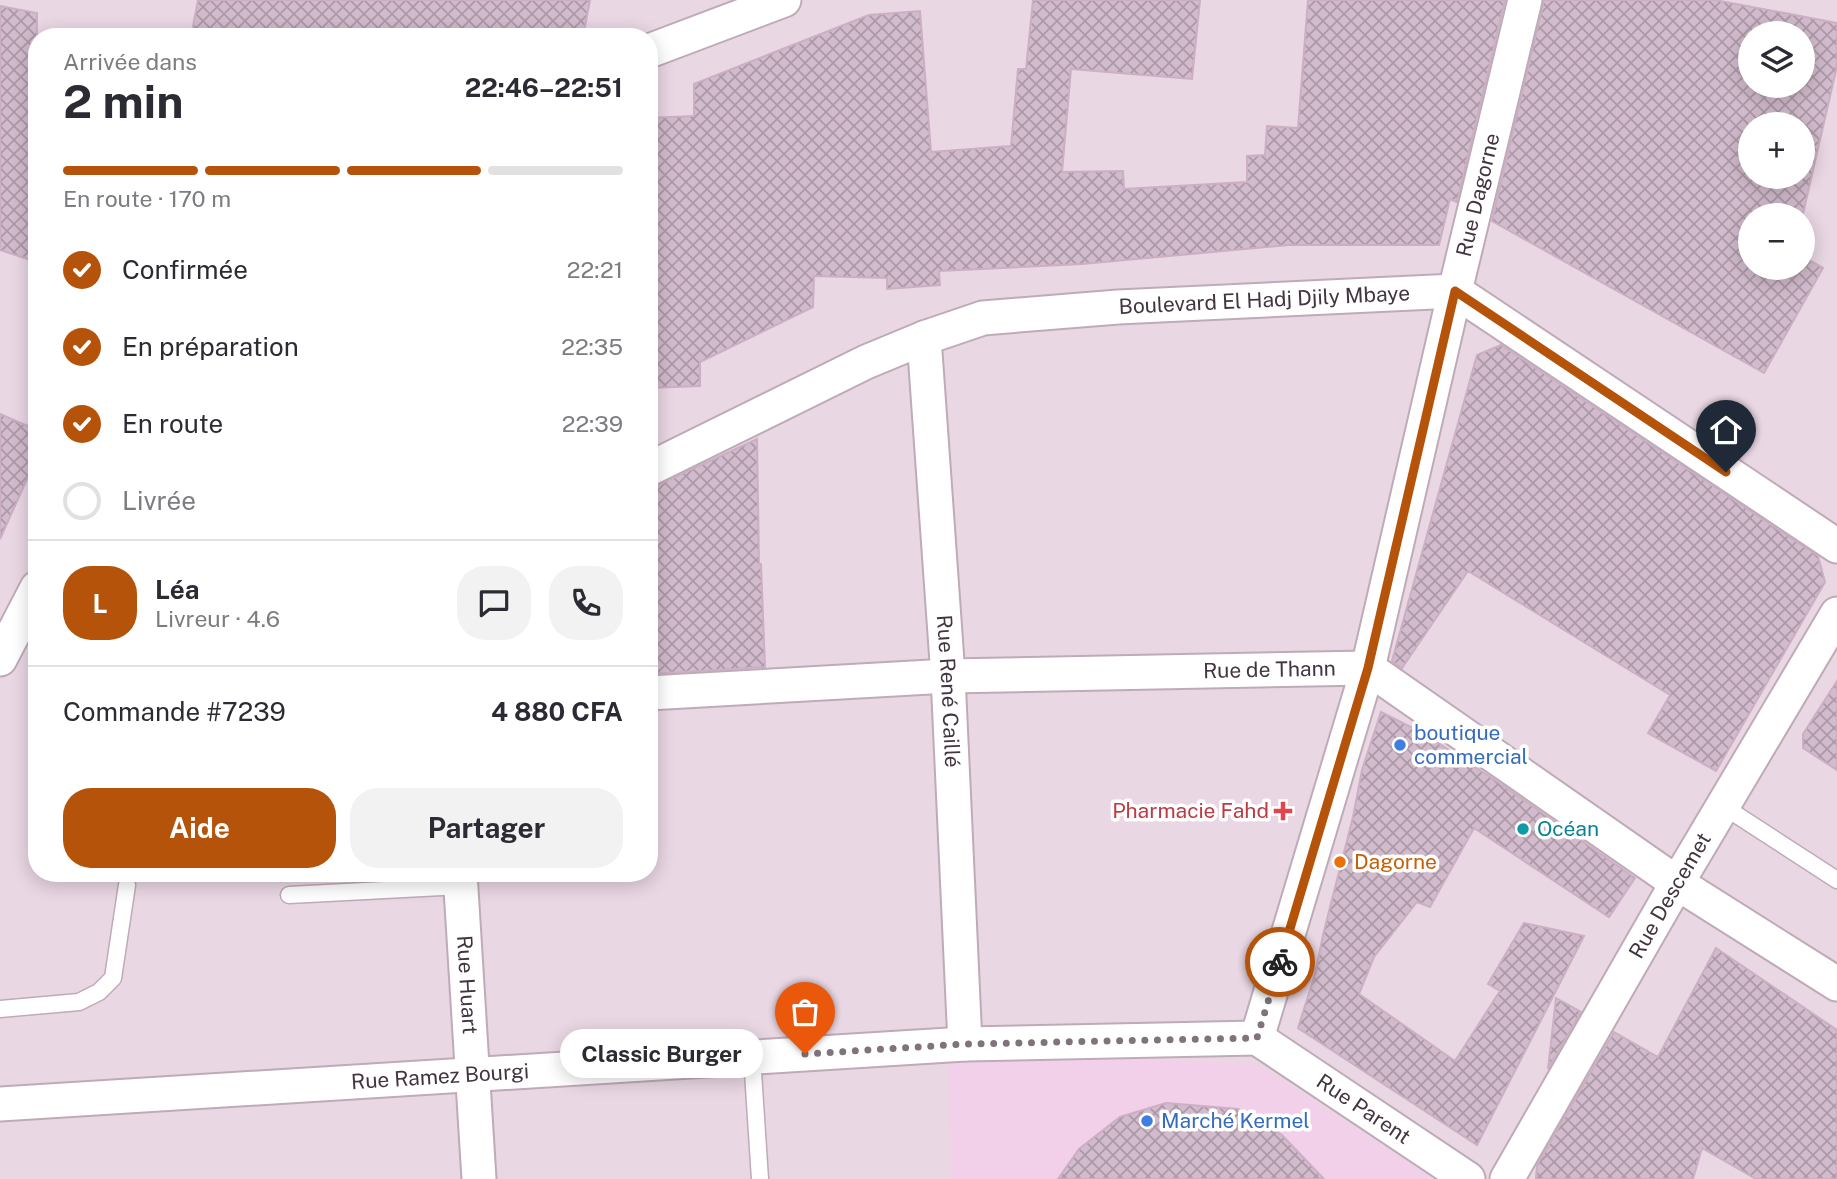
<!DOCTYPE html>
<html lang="fr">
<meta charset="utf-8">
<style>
:root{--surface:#fff;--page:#f2f2f3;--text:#2b2b33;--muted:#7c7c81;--line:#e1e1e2;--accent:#b45309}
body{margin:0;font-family:"Public Sans",sans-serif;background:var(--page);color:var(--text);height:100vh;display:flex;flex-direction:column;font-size:26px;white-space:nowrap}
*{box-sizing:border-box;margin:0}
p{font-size:23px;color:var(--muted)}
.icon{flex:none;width:38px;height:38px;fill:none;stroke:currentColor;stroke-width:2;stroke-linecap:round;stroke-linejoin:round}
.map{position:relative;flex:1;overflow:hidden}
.panel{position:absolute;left:28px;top:28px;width:630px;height:854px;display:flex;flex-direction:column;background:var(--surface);border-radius:28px;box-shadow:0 4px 18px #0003}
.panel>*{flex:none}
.buttons{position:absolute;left:1738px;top:21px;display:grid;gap:14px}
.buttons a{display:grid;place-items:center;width:77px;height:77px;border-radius:50%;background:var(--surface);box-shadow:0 4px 18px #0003;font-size:35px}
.pin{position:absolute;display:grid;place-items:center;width:60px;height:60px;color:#fff;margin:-72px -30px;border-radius:50% 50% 50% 0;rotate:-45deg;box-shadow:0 0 7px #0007}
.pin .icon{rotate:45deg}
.courier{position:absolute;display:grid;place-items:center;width:70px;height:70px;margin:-35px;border:5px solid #b45309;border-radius:50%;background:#fff;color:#222;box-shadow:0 2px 9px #0007}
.bubble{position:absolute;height:49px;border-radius:24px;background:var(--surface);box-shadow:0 4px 18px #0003;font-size:23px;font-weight:700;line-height:49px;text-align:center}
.summary em{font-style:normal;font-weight:700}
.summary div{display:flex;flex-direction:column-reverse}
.summary{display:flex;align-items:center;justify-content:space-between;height:119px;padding:0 35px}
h1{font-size:46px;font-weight:700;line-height:52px}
.bar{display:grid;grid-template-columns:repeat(4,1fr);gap:10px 7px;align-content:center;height:84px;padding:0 35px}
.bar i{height:9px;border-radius:5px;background:var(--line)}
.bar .active{background:var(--accent)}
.bar p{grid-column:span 4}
.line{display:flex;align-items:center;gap:18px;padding:0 35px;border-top:2px solid var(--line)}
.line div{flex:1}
.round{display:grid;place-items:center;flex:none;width:74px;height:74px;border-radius:28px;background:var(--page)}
ol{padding:0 35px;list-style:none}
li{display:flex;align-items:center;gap:21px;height:77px}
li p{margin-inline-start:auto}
li .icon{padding:7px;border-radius:50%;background:var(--accent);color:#fff;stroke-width:4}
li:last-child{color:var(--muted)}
li i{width:38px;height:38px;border:4px solid var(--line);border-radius:50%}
.button{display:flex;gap:14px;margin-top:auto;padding:14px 35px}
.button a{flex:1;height:80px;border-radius:28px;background:var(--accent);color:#fff;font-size:28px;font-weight:700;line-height:80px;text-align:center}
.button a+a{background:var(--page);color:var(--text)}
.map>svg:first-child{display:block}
.residential{fill:#e9d7e3;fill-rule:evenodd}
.commercial{fill:#f2d0ea}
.building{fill:url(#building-cross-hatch);stroke:#ccafc4;stroke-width:2;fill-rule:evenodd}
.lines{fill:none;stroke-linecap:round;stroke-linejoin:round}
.lane-casing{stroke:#bfabb8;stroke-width:19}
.street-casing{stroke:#bfabb8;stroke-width:37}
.lane{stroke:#fff;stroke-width:16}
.street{stroke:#fff;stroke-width:33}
.done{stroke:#80737c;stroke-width:7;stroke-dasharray:0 12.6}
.route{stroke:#b45309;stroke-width:9}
.shop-dot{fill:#3f7fe0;stroke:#fff;stroke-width:2.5}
.health-dot{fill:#e0444e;stroke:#fff;stroke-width:2.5}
.culture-dot{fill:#0f9aa8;stroke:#fff;stroke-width:2.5}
.food-dot{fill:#e8710a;stroke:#fff;stroke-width:2.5}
.labels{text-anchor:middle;stroke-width:7;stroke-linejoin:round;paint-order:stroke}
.street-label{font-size:21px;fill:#43353f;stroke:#fff}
.shop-label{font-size:21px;fill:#366cbe;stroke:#fff;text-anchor:start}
.health-label{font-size:21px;fill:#be3a42;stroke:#fff;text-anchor:end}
.culture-label{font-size:21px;fill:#0d838f;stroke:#fff;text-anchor:start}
.food-label{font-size:21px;fill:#c56008;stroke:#fff;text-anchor:start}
</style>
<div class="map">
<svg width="1837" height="1179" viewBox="0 0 1837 1179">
<defs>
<pattern id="building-cross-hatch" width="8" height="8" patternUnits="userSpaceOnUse" patternTransform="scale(1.75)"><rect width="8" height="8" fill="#d2bbcc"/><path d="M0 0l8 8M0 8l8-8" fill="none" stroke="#ac99a7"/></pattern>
</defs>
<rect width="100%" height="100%" fill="#f1e5ed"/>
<path class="residential" d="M0,0H1837V1179H0ZM1750,33H1802V86H1750ZM37,37H649V873H37ZM1750,124H1802V177H1750ZM1750,215H1802V268H1750Z"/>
<path class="commercial" d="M948,1053L1256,1063L1433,1179H952Z"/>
<path class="building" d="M198,0H590L583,37H191Z
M1033,0H1200L1192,79L1071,69L1062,172L1123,171L1124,189L1247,182V156L1265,155L1267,126L1298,128L1308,0H1505L1457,202L1450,199L1439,245H1289L1082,264L939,271L940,285L887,289V278L814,276L813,307L700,362V386L649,388V118L694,116V84L869,15L920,11L931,152L1011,146L1018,69H1026Z
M1544,0H1715L1837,23V66L1802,218V215H1750V268H1802V256L1823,268L1764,373L1492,221ZM1750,33H1802V86H1750ZM1750,124H1802V177H1750Z
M0,6L37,13V262L0,250Z
M1501,345L1818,556L1825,582L1716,771L1648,733L1670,695L1468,571L1402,668L1392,661L1477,355Z
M0,414L37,430V457L0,539Z
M757,439L759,564H761L765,667L649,674V489Z
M1837,681V770L1803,748V734Z
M1381,712L1423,733L1495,780L1635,878L1609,917L1474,828L1430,907L1417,902L1374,957L1359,994L1455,1061L1500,991L1488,984L1524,923L1584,936L1477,1145L1298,1028L1315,974L1323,935L1353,817L1362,770Z
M1716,948L1837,1030V1179H1756L1702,1148L1693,1179H1536L1537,1165L1614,1032L1658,1057Z
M1556,998L1581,1012L1548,1069Z
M1166,1103L1238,1109L1282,1135L1324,1179H1058L1079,1149L1120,1117Z"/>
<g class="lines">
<g class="lane-casing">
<path id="lane" d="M1723,806L1837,880
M289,895L461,886
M0,1009L79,1002L99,992L113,978L127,885
M752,1057L760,1179"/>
</g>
<g class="street-casing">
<g id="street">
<path d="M649,51L784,0"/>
<path id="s1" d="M924,338L948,676L965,1044"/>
<path id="s2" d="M649,469L866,362L924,338L983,318L1118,307L1455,291L1837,546"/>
<path d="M0,659L37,588"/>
<path id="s3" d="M649,693L948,676L1368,668L1677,883L1837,984"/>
<path id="s4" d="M460,873L479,1179"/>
<path id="s5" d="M1257,1038L1368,668L1455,291L1525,0"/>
<path id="s6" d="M1257,1038L1468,1179"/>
<path id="s7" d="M0,1104L965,1044L1257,1038"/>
<path id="s8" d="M1507,1179L1677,883L1837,614"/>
</g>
</g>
<use href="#lane" class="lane"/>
<use href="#street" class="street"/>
</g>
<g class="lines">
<path class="done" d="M805,1054L965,1044L1257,1038L1280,962"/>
<path class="route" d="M1280,962L1368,668L1455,291L1726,472"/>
</g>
<g class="shop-dot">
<circle cx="1400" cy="745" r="7"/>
<circle cx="1147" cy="1121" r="7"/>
</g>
<path class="health-dot" d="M1279.5 800.5h7v7h7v7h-7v7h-7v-7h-7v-7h7z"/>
<circle class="culture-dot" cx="1523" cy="829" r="7"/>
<circle class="food-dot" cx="1340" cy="862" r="7"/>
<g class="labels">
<g class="street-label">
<text dy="7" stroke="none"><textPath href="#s5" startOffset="872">Rue Dagorne</textPath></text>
<text dy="7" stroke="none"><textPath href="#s2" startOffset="649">Boulevard El Hadj Djily Mbaye</textPath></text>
<text dy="7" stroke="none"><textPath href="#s3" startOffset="621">Rue de Thann</textPath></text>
<text dy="7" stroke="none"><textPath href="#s1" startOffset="354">Rue René Caillé</textPath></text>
<text dy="7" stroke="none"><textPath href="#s8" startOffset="327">Rue Descemet</textPath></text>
<text dy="7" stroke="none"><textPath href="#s4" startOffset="112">Rue Huart</textPath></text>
<text dy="7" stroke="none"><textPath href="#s7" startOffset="441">Rue Ramez Bourgi</textPath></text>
<text dy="7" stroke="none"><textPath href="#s6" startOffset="128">Rue Parent</textPath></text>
</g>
<g class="shop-label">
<text x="1414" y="740">boutique<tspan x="1414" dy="24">commercial</tspan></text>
<text x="1161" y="1128">Marché Kermel</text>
</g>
<g class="health-label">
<text x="1269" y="818">Pharmacie Fahd</text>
</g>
<g class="culture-label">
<text x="1537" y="836">Océan</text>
</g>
<g class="food-label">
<text x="1354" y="869">Dagorne</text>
</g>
</g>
</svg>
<div class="buttons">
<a><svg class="icon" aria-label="layers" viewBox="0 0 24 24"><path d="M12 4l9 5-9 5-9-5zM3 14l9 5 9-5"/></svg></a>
<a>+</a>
<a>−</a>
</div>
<div class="pin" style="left:805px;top:1054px;background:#ea580c"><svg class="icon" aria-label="bag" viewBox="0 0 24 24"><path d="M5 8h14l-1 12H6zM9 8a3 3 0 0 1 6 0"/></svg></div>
<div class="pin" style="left:1726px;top:472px;background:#1f2937"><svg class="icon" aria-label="home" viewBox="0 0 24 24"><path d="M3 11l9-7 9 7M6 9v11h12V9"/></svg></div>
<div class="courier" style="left:1280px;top:962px"><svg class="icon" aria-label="bike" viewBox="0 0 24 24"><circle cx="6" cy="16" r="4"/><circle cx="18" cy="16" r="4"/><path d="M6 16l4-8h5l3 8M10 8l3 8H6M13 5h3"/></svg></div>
<div class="bubble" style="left:560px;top:1029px;width:203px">Classic Burger</div>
<section class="panel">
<div class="summary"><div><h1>2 min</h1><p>Arrivée dans</p></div><em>22:46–22:51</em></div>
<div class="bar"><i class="active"></i><i class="active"></i><i class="active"></i><i></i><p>En route · 170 m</p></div>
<ol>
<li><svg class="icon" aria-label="check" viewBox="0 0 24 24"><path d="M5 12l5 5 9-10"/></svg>Confirmée<p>22:21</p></li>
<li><svg class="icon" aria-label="check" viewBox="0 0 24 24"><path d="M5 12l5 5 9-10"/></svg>En préparation<p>22:35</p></li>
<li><svg class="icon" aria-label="check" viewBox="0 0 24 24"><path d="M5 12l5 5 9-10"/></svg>En route<p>22:39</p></li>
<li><i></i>Livrée</li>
</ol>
<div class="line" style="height:126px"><b class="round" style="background:var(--accent);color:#fff">L</b><div><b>Léa</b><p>Livreur · 4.6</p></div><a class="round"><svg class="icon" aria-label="chat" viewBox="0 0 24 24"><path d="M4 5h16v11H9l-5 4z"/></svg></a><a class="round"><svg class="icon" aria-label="phone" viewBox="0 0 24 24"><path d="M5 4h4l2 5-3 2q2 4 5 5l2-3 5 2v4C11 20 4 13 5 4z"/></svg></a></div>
<div class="line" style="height:91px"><div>Commande #7239</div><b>4 880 CFA</b></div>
<div class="button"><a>Aide</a><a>Partager</a></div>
</section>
</div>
